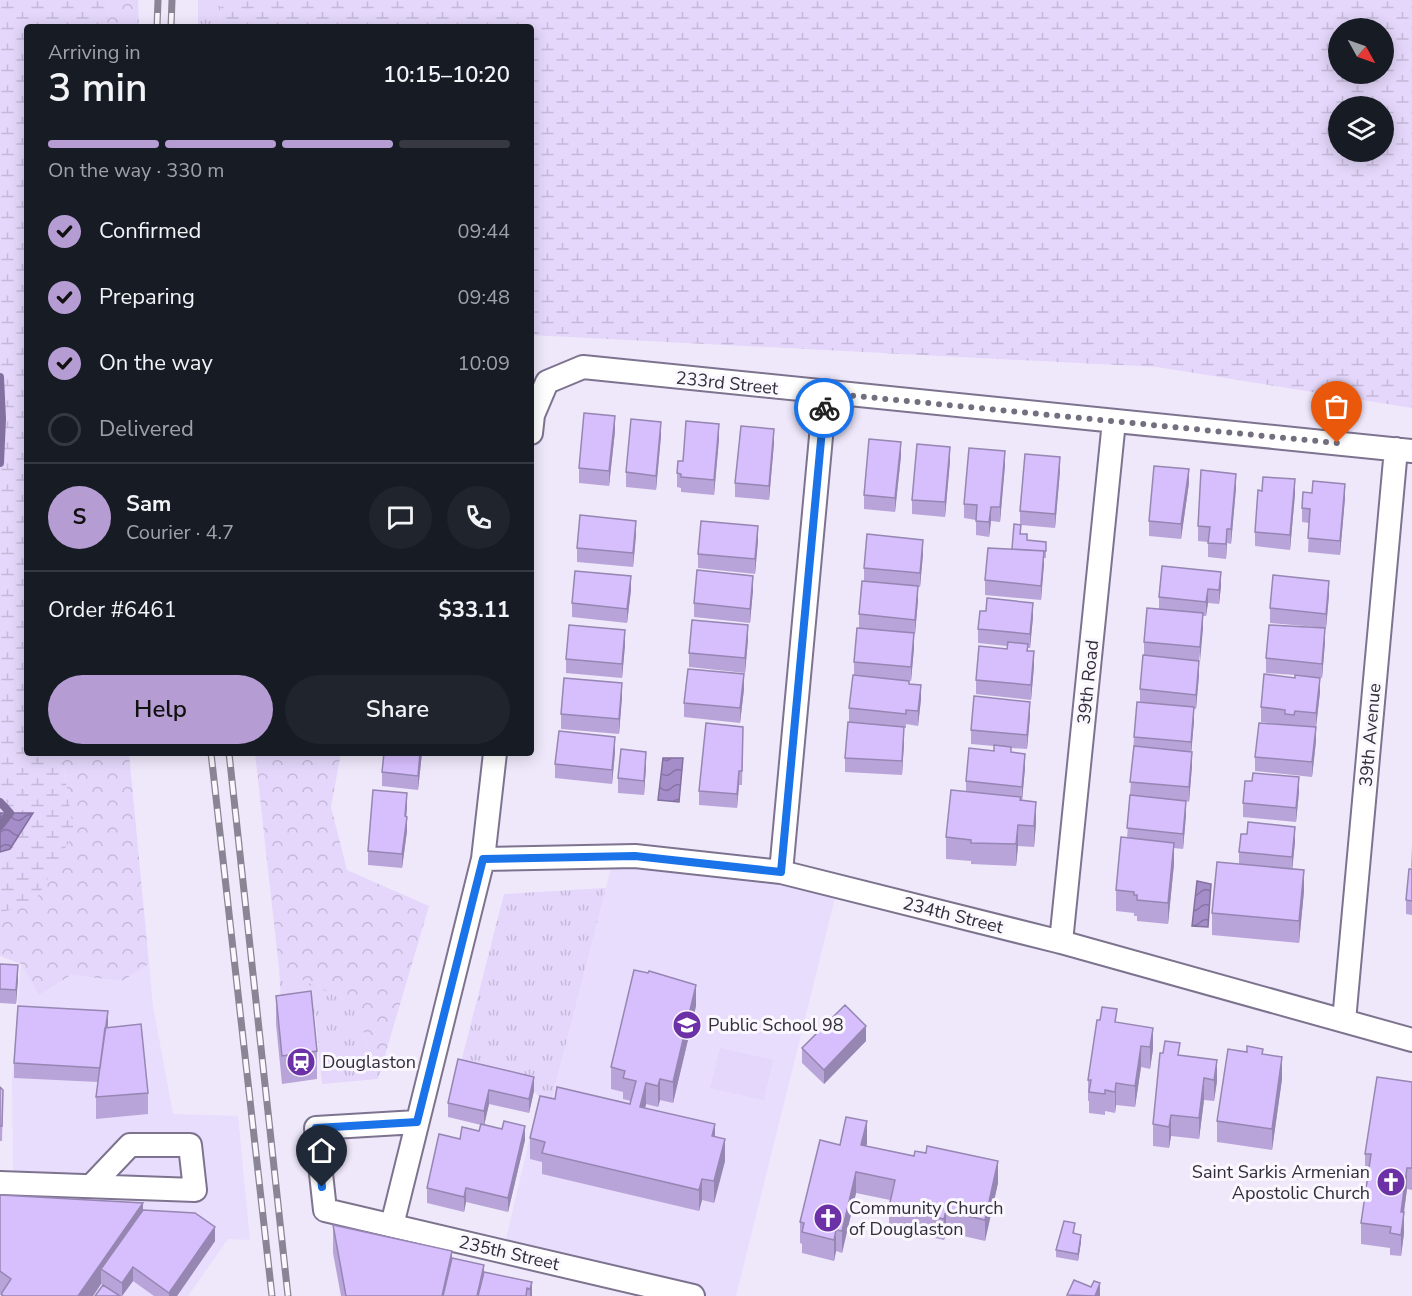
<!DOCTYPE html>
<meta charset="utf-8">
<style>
:root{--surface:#171b24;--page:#20242c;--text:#f1f3f6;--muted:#9ea1a6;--line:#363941;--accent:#b59cd2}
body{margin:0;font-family:"Nunito Sans",sans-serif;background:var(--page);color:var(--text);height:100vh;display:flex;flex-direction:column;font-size:22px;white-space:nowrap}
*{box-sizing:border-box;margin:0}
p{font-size:20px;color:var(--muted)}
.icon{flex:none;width:33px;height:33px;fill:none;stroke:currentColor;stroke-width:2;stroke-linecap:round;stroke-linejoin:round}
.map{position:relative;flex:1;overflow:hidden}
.sheet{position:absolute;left:24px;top:24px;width:510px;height:732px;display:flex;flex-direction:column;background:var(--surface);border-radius:6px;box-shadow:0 3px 15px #0003}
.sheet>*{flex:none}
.needle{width:39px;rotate:130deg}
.fabs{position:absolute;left:1328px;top:18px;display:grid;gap:12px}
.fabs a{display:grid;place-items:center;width:66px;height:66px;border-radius:50%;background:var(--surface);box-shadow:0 3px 15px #0003;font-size:30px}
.pin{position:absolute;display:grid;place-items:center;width:51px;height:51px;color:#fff;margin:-62px -26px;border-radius:50% 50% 50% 0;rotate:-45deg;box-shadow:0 0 6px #0007}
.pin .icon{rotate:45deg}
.courier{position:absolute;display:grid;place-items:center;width:60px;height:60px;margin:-30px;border:4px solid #1a73e8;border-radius:50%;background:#fff;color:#222;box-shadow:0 2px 8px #0007}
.summary em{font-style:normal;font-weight:600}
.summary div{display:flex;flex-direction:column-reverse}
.summary{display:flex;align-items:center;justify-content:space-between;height:102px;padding:0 24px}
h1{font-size:39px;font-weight:600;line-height:45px}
.bar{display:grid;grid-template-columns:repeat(4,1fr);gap:9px 6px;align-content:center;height:72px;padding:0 24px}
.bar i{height:8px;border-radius:4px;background:var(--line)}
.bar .selected{background:var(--accent)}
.bar p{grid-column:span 4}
.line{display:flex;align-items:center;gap:15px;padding:0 24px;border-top:2px solid var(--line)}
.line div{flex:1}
.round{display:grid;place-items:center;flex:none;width:63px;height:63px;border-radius:32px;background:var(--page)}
ol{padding:0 24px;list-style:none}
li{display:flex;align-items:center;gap:18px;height:66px}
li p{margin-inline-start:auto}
li .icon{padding:6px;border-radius:50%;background:var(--accent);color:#111;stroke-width:4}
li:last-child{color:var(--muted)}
li i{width:33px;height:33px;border:3px solid var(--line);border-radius:50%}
.button{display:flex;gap:12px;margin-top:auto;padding:12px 24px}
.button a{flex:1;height:69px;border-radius:36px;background:var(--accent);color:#111;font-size:24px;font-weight:600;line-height:69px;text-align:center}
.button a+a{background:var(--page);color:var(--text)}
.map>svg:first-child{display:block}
.built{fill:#e8ddfc}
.grass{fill:url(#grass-tufts)}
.forest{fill:url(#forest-crowns)}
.wetland{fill:url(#wetland-marsh);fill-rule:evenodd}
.pitch{fill:#e4d7fb}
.water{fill:url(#water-waves);stroke:#82709e;stroke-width:1.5}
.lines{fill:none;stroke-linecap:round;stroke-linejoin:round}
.stream{stroke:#82709e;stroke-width:8}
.street-casing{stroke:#7d738f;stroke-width:26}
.street{stroke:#fff;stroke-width:22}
.rail-casing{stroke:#8a8594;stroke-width:7}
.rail{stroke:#faf7fe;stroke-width:4.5;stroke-dasharray:14;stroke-linecap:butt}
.wall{fill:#b9a4da}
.shaded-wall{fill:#9686b2}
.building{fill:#d7bffe;stroke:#9686b2;stroke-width:1.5}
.done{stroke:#746f7e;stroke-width:6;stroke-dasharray:0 10.8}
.route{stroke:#1a73e8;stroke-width:8}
.labels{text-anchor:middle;stroke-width:6;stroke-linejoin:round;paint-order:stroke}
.street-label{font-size:18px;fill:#322e3a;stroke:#faf7fe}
.poi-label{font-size:18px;fill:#322e3a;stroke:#faf7fe;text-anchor:start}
</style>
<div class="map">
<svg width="1412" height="1296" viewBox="0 0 1412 1296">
<defs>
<pattern id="grass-tufts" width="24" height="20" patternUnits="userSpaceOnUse" patternTransform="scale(1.5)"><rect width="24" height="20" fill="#e4d7fb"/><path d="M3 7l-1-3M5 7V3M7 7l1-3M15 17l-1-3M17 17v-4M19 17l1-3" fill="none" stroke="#c4b9d8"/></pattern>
<pattern id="forest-crowns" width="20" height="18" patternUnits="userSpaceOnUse" patternTransform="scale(1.5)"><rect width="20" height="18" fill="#e4d7fb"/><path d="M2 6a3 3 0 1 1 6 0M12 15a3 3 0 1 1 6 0" fill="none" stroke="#c4b9d8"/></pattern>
<pattern id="wetland-marsh" width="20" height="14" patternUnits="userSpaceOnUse" patternTransform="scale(1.5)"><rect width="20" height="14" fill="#e4d7fb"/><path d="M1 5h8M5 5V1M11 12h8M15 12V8" fill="none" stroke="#c4b9d8"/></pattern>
<pattern id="water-waves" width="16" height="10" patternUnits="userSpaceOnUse" patternTransform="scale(1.5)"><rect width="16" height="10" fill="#a58dc9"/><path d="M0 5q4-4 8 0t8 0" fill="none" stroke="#8774a4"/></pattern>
</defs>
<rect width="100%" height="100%" fill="#efe8fb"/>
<path class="built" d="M614,856L838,886L736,1296H693L503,1252L539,1098H552Z
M21,964L39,995L71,975L122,981L149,964L153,1006L173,1114L238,1116L250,1240L228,1239L188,1296H0V1180H13L12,1076Z"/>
<path class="grass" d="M198,0H221L219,27H198Z
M606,888L552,1098L539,1097L534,1091L458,1074L504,894Z
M279,968L356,1006L378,1079L322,1084L315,1014L282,1018Z"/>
<path class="forest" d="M109,0H138L139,27H106Z
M61,753H129L149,964L122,981L71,975L39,995L21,964L0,956V881L69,802Z
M255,753H341L331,807L347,870L429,906L378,1079L356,1006L279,968Z"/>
<path class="wetland" d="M0,0H109L106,27H27V753H61L74,833L32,906L0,912Z
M221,0H1412V408L1157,367L531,335V27H219ZM1338,28H1383V74H1338ZM1338,106H1383V152H1338Z"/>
<path class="pitch" d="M720,1048L773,1060L764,1100L710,1088Z"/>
<path class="water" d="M663,758H683L679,802L658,800Z
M0,813H33L10,849L0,852Z
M1197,881L1211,884L1208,927L1192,926Z"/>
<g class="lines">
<path class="stream" d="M0,377L2,419L0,463
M0,802L10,813L0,826"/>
<g class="street-casing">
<path id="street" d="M531,433L533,415L547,382L583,367L1412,451
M483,859L635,856L781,872L1061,942L1412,1040
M781,872L825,393
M1061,942L1114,421
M1344,1021L1396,449
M417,1122L316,1128L325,1210L693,1296
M0,1183L195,1190L190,1145H130L93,1184
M392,1225L483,859L495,753"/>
</g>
<use href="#street" class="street"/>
<g class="rail-casing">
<path id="rail" d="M157,27L158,0
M171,27L172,0
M211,753L272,1296
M229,753L288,1296"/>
</g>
<use href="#rail" class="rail"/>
</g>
<path class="wall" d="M615,431L609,486L579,483V468Z
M661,436L656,490L626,487V472Z
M719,439L714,495L681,492V488L677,487V473L683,461Z
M774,443L769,500L735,497V483Z
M901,456L895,512L864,509V495Z
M950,461L945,517L912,514V500Z
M1005,465L1000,522L991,521L989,537L976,535V520L964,518V504Z
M1060,471L1055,528L1021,525V534L1027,540L1046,542V558H1044L1041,600L985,595V580L1012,549L1020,525V511Z
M1189,483L1181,539L1149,536V521Z
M1236,488L1231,544L1227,543L1226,559L1208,557V542L1198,541V526Z
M1295,494L1290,550L1255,546V532Z
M1345,498L1340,555L1308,552L1309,523L1302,522V508Z
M636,535L633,567L577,562V548Z
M758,541L755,574L698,568V554Z
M923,554L920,587H918V600L915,634H914V648L911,681H909V684L921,699L918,726L906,724V728H904V742L902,775L845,772V758L849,722V708L854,675V662L859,628V614L864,581V568Z
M1221,586L1219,604L1208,603L1206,616H1203V628L1199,662V675L1196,709H1194V721L1191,752L1192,766L1189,802L1186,801V815L1183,849L1174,848V864L1168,924L1137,921V916H1134V913L1116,911V890L1127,838L1134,737L1140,702V689L1144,656V642L1159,609V597Z
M631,590L627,623L572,617V603Z
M753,590L750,623L694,617V603Z
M1329,595L1326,628H1325V642L1322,678L1300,676L1320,692L1316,727V741L1312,777L1255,771V757L1285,725L1261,722V707L1295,678V675L1266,673V658L1316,627L1270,623V608Z
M1033,617L1030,648H1028V651L1034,666L1031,700L976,694V680L1007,649V646L978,643V629Z
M748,640L745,673L689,667V653Z
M625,645L622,678L566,673V659Z
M744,689L740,723L684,717V703Z
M622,697L619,734L561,729V714Z
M1030,716L1027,749L1011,748V752L1025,768L1022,800L1036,823L1034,847L1018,846L1016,866L971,864V861L946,859V837L966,792V781L994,751V746L971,744V730Z
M743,741L742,785H739L737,808L699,805V791Z
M615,752L612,784L555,778V764Z
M384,753H422L418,790L382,786V772Z
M646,766L644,795L618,793V778Z
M1299,792L1296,822L1243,817V803Z
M407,807L406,817L407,831L402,868L368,865V851Z
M1295,842L1292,869L1304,891L1299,943L1212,935V913L1239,864V852Z
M1412,845V868L1411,867Z
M1412,869V915L1406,914V900Z
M0,964L18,979L16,1004L0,1003Z
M276,996L317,1051V1079L282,1084L276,1024Z
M696,1006L673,1103L660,1100L658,1107L646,1104L645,1108L715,1137L725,1161L714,1203L702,1200L699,1211L542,1174V1162L530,1159V1138L555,1099L630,1104L631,1101L623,1099V1092L611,1089V1067Z
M1100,1020L1117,1023L1153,1049L1150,1069L1141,1067L1135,1107L1116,1105L1115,1113L1105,1111V1115L1089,1113V1101H1088V1080Z
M108,1027L148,1093V1114L96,1119V1097L98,1082L14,1078V1063Z
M866,1041L824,1084L802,1063V1048Z
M1263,1055L1282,1079L1272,1150L1217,1142V1121Z
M1180,1056L1217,1081L1214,1101L1204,1100L1199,1139L1171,1136L1169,1148L1153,1146V1124Z
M458,1059L534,1091L529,1113L489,1104L484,1125L525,1140L508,1212L466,1202L464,1212L427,1203V1188L479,1131L481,1125L448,1117V1103Z
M0,1078V1087L3,1104L2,1141H0Z
M1412,1082V1190L1407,1189L1404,1212V1233L1401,1256L1390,1255V1248L1361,1244V1223L1368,1175H1365V1154Z
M867,1143L866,1146L998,1183L985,1241L946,1232L944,1240L889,1228V1207L890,1200L856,1193L842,1253L836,1251L834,1261L802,1253V1244L800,1243V1222L840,1145Z
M0,1195L143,1210L215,1241L177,1296H154L133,1281L122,1296H95L103,1285L101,1284L93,1296H1V1294L0,1293Z
M333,1225L452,1258L484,1272L532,1282V1296H341L333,1253Z
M1075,1231L1074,1233L1081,1242L1078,1261L1056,1257V1250Z"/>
<path class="shaded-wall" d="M615,416V431L609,486V471Z
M661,422V436L656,490V476Z
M719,424V439L714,495V480Z
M774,429V443L769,500V486Z
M901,442V456L895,512V498Z
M950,447V461L945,517V502Z
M1005,451V465L1000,522V507Z
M1060,457V471L1055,528V514Z
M1189,469V483L1181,539V524Z
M1236,474V488L1231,544V529Z
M1295,479V494L1290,550V535Z
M1345,484V498L1340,555V541Z
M991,507V521L989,537V522Z
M636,521V535L633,567V553Z
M758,526V541L755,574V559Z
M1227,529V543L1226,559V544Z
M923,540V554L920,587V573Z
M1044,551V565L1041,600V586Z
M1221,572V586L1219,604V590Z
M631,576V590L627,623V609Z
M753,576V590L750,623V609Z
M1329,581V595L1326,628V614Z
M918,586V600L915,634V620Z
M1208,589V603L1206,616V602Z
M1033,603V617L1030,648V634Z
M1203,613V628L1200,662V647Z
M748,625V640L745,673V658Z
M1325,628V642L1322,678V664Z
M625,630V645L622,678V664Z
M914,633V648L911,681V667Z
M1034,651V666L1031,700V685Z
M1199,661V675L1196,709V695Z
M744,674V689L740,723V708Z
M1320,678V692L1316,727V713Z
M622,683V697L619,734V719Z
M921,685V699L918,726V711Z
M1030,702V716L1027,749V735Z
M1194,707V721L1191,756V742Z
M904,727V742L902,775V761Z
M1316,727V741L1312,777V762Z
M615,737V752L612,784V770Z
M646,752V766L644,795V781Z
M1192,752V766L1189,802V787Z
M420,753H422L418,790V776Z
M1025,754V768L1022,801V787Z
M739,771V785L737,808V794Z
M1299,777V792L1296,822V808Z
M407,793V807L405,831V816Z
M1186,801V815L1183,849V834Z
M1036,802V823L1034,847V826Z
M407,817V831L402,868V854Z
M1018,825V846L1016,866V844Z
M1295,827V842L1292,872V857Z
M1174,843V864L1168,924V903Z
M1304,870V891L1299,943V921Z
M18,965V979L16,1004V990Z
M696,985V1006L673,1103V1082Z
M108,1011V1025L100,1082V1068Z
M866,1026V1041L824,1084V1070Z
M1153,1028V1049L1150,1069V1047Z
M1141,1046V1067L1135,1107V1086Z
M1282,1057V1079L1272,1150V1129Z
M1217,1060V1081L1214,1101V1080Z
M534,1077V1091L529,1113V1099Z
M1204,1078V1100L1199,1139V1118Z
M660,1079V1100L658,1107V1086Z
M646,1083V1104L640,1128V1107Z
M1116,1083V1105L1115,1113V1092Z
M489,1090V1104L484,1126V1111Z
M1171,1115V1136L1169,1148V1127Z
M867,1121V1143L861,1166V1145Z
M715,1124V1145L712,1136Z
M525,1126V1140L508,1212V1198Z
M725,1139V1161L714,1203V1181Z
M998,1161V1183L985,1241V1220Z
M1407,1168V1189L1401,1233V1212Z
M856,1172V1193L842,1253V1231Z
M702,1179V1200L699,1211V1190Z
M466,1188V1202L464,1212V1197Z
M143,1203V1224L101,1269V1284L93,1296H78Z
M946,1211V1232L944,1240V1219Z
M1404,1212V1233L1401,1256V1235Z
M215,1227V1241L177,1296H169V1293Z
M836,1230V1251L834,1261V1240Z
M1081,1235V1242L1078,1261V1254Z
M452,1251V1279L448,1296H442Z
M484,1265V1286L482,1296H477Z
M133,1267V1281L122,1296V1283Z
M532,1282V1296H530V1289Z
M1100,1283V1296H1095Z"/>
<path class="building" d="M584,413L615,416L609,471L579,468Z
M631,419L661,422L656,476L626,472Z
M686,421L719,424L714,480L681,477V474L677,473L678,461H683Z
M741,426L774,429L769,486L735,483Z
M869,439L901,442L895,498L864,495Z
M917,444L950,447L945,502L912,500Z
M969,448L1005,451L1000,507H991L989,522L976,521L977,505L964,504Z
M1025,454L1060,457L1055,514L1020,511Z
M1154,466L1189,469L1181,524L1149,521Z
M1201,470L1236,474L1231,529H1227L1226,544L1208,543L1210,527L1198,526Z
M1263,477L1295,479L1290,535L1255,532L1258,490L1262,491Z
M1313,481L1345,484L1340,541L1308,538L1310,509L1302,508L1303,492L1312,493Z
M580,515L636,521L633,553L577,548Z
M701,521L758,526L755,559L698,554Z
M1014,524L1021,525L1020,534H1027V540L1046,542V551L1012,549Z
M867,534L923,540L920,573L864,568Z
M988,548L1044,551L1041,586L985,580Z
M1162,566L1221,572L1219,590L1208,589L1206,602L1159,597Z
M697,570L753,576L750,609L694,603Z
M575,571L631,576L627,609L572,603Z
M1273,575L1329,581L1326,614L1270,608Z
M862,581L918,586L915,620L859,614Z
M987,598L1033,603L1030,634L978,629L980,611H986Z
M1147,608L1203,613L1200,647L1144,642Z
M692,620L748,625L745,658L689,653Z
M569,625L625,630L622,664L566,659Z
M1269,625L1325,628L1322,664L1266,658Z
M857,628L914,633L911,667L854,662Z
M1008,642L1028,644L1027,651H1034L1031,685L976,680L979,646L1007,649Z
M1143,655L1199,661L1196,695L1140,689Z
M688,669L744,674L740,708L684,703Z
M1264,674L1295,678V675L1320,678L1316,713L1295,711L1294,715L1285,714V710L1261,707Z
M853,675L909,681V684L921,685L918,711L906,710V714L849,708Z
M564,678L622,683L619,719L561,714Z
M974,696L1030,702L1027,735L971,730Z
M1137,702L1194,707L1191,742L1134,737Z
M848,722L904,727L902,761L845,758Z
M706,723L743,727L742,771H739L737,794L699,791Z
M1259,723L1316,727L1312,762L1255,757Z
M559,731L615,737L612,770L555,764Z
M994,745L1011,747V752L1025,754L1022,787L966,781L969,748L994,751Z
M1134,746L1192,752L1189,787L1130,782Z
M621,749L646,752L644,781L618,778Z
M384,753H420L418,776L382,772Z
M1253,773L1299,777L1296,808L1243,803L1245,781H1252Z
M373,790L407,793L405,816L407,817L402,854L368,851Z
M951,790L1021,797L1020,800L1036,802L1034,826L1018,825L1016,844L971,843V840L946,837Z
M1130,795L1186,801L1183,834L1127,828Z
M1248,822L1295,827L1292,857L1239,852L1241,834H1247Z
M1121,837L1174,843L1168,903L1137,900V895H1134V892L1116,890Z
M1217,862L1304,870L1299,921L1212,913Z
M1409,869H1412V901L1406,900Z
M0,964L18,965L16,990L0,989Z
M634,970L648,973L649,971L696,985L673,1082L660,1079L658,1086L646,1083L640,1107L715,1124L712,1136L725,1139L714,1181L702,1179L699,1190L542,1153L545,1142L530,1138L540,1096L555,1099L557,1087L630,1104L636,1081L623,1078L625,1071L611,1067Z
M311,991L317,1051L282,1056L276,996Z
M845,1005L866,1026L824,1070L802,1048Z
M18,1006L108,1011L100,1068L14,1063Z
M1102,1007L1117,1009L1115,1022L1153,1028L1150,1047L1141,1046L1135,1086L1116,1083L1115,1092L1105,1090V1094L1089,1092L1091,1080H1088L1097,1020H1100Z
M141,1024L148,1093L96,1097L105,1028Z
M1165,1041L1180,1043L1178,1055L1217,1060L1214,1080L1204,1078L1199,1118L1171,1115L1169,1127L1153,1124L1160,1053H1163Z
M1247,1046L1263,1049L1262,1054L1282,1057L1272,1129L1217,1121L1228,1049L1247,1052Z
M458,1059L534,1077L529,1099L489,1090L484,1111L448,1103Z
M1377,1077L1412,1082V1168H1407L1401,1212H1404L1401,1235L1390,1233L1391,1227L1361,1223L1371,1154H1365Z
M0,1087L3,1090L2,1126H0Z
M846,1117L867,1121L861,1145L914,1156L915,1151L926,1153L927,1146L998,1161L985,1220L946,1211L944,1219L889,1207L895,1180L856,1172L842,1231L836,1230L834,1240L802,1232L804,1223L800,1222L820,1140L840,1145Z
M504,1121L525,1126L508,1198L466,1188L464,1197L427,1188L439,1134L460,1139L462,1127L479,1131L481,1124L502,1129Z
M0,1195L143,1203L78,1296H4L1,1294L11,1279L0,1271Z
M143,1210L195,1213L215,1227L169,1293L133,1267L122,1283L101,1269Z
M1064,1221L1075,1223L1073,1233L1081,1235L1078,1254L1056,1250Z
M333,1225L452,1251L442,1296H346Z
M452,1258L484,1265L477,1296H443Z
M484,1272L532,1282L530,1289L527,1288L526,1296H478Z
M1074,1280L1091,1287L1094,1281L1100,1283L1095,1296L1067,1295Z
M103,1285L120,1296H95Z"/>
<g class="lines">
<path class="done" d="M824,408L825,393L1337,443"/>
<path class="route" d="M322,1187L316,1128L417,1122L483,859L635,856L781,872L824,408"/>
</g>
<defs>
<g id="school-disc" transform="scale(1.5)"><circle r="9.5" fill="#6c31a7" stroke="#faf7fe"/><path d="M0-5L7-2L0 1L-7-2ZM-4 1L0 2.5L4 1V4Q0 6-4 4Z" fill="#fff"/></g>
<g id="station-disc" transform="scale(1.5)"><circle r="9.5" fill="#6c31a7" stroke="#faf7fe"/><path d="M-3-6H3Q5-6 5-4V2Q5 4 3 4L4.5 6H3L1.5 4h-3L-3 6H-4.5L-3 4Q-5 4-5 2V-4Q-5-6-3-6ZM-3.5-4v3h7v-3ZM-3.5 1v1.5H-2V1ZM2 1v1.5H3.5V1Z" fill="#fff"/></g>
<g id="church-disc" transform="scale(1.5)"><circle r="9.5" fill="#6c31a7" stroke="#faf7fe"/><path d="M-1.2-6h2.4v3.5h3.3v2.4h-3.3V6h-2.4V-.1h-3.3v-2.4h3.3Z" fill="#fff"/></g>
</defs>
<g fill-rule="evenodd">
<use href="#school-disc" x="687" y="1025"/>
<use href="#station-disc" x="301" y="1062"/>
<use href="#church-disc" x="1391" y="1182"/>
<use href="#church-disc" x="828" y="1218"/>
</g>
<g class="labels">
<g class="street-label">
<text transform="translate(727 383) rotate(6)" y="6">233rd Street</text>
<text transform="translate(1088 682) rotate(-84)" y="6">39th Road</text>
<text transform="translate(1370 735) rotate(-85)" y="6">39th Avenue</text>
<text transform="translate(953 915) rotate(14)" y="6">234th Street</text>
<text transform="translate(509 1253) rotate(13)" y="6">235th Street</text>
</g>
<g class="poi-label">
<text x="708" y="1031">Public School 98</text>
<text x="322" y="1068">Douglaston</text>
<text x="1370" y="1178" text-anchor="end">Saint Sarkis Armenian<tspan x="1370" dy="21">Apostolic Church</tspan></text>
<text x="849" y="1214">Community Church<tspan x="849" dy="21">of Douglaston</tspan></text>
</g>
</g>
</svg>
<div class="fabs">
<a><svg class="needle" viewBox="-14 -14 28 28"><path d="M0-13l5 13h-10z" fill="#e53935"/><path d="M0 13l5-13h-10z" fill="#9ea1a6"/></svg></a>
<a><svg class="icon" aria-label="layers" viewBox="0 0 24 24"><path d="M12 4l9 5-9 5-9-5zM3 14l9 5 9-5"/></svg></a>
</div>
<div class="pin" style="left:1337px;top:443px;background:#ea580c"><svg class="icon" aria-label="bag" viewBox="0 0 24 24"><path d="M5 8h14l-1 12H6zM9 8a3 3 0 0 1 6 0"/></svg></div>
<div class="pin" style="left:322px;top:1187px;background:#1f2937"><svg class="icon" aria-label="home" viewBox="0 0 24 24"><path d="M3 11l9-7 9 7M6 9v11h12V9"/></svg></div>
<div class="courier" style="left:824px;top:408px"><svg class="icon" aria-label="bike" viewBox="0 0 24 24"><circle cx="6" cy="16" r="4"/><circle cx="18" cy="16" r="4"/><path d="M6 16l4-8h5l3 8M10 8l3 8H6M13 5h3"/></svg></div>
<section class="sheet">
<div class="summary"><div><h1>3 min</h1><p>Arriving in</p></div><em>10:15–10:20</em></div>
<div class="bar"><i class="selected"></i><i class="selected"></i><i class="selected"></i><i></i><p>On the way · 330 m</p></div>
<ol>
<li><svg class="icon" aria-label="check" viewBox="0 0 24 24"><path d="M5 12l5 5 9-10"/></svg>Confirmed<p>09:44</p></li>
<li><svg class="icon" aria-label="check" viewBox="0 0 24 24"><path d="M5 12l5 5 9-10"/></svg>Preparing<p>09:48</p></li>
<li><svg class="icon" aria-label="check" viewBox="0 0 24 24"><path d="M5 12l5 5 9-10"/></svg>On the way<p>10:09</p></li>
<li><i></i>Delivered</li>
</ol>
<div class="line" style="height:108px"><b class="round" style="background:var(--accent);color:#111">S</b><div><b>Sam</b><p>Courier · 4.7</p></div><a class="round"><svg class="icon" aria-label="chat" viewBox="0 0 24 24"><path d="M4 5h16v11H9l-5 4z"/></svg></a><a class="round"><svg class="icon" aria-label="phone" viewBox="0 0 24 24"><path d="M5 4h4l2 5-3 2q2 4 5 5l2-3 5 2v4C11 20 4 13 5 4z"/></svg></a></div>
<div class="line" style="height:78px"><div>Order #6461</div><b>$33.11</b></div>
<div class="button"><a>Help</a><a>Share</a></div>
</section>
</div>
